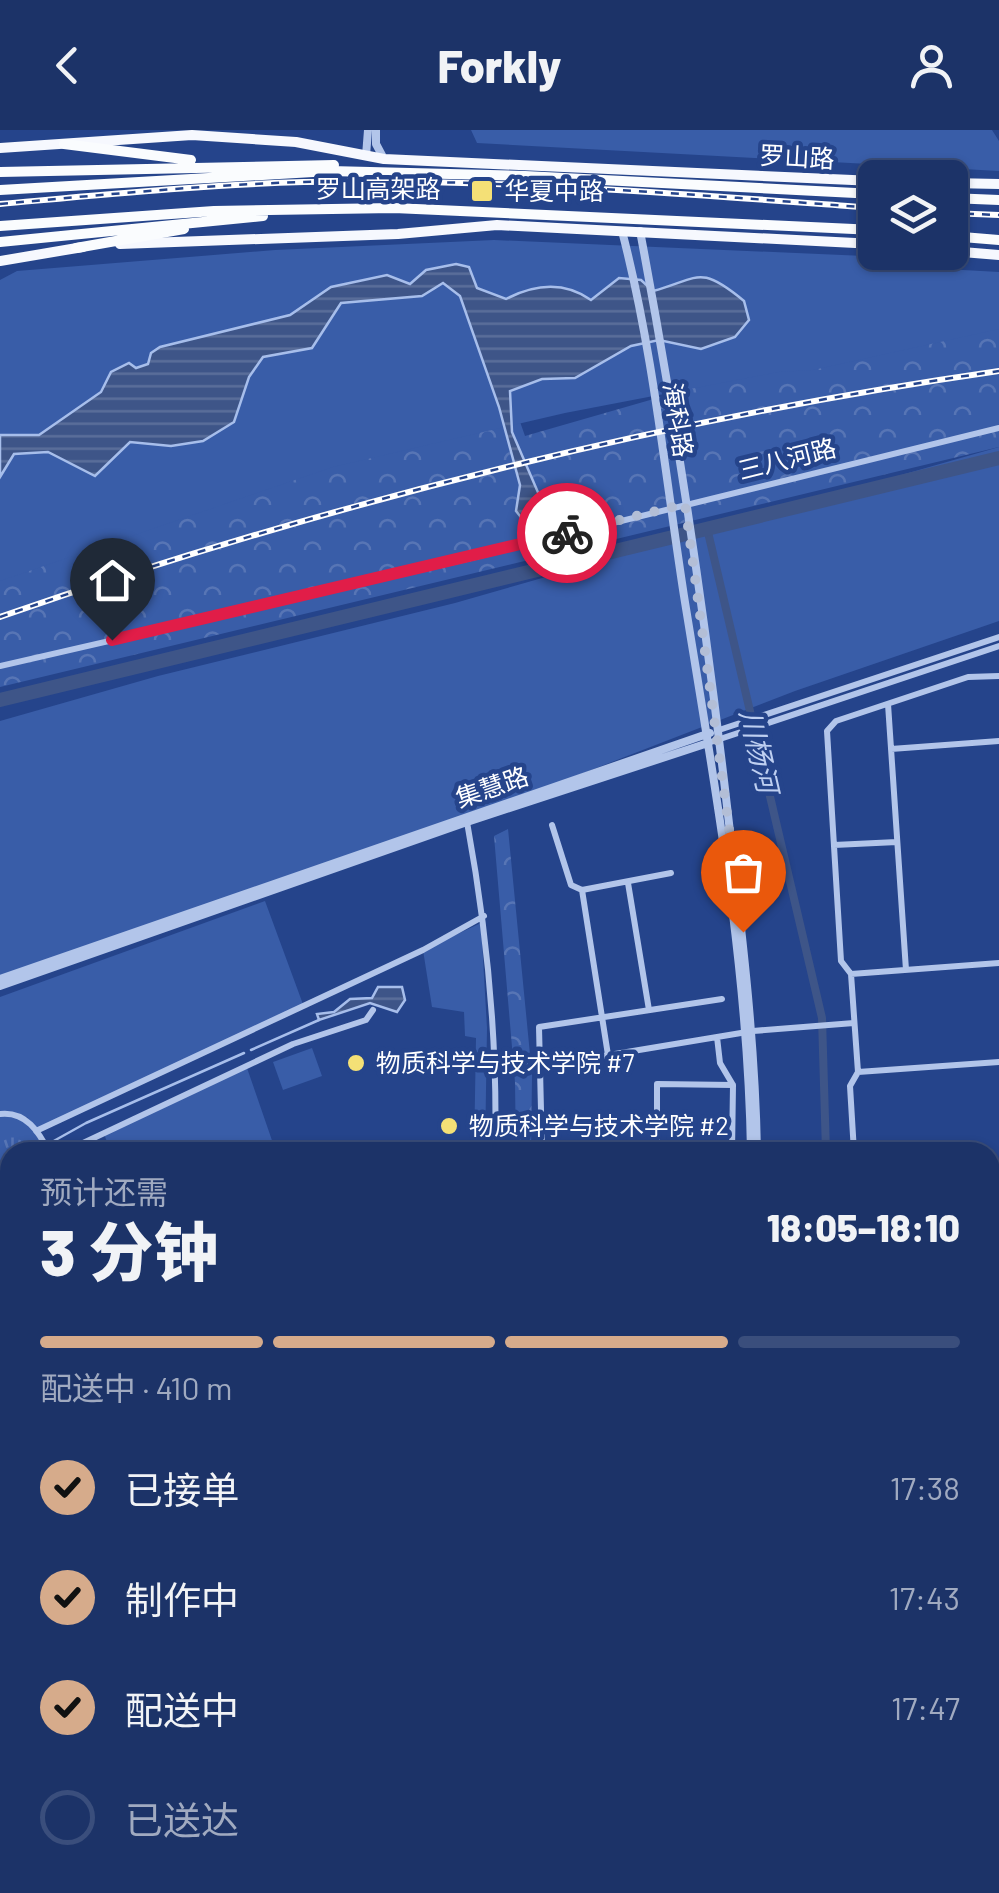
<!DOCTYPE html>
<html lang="zh">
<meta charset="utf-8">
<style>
:root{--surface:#1c3368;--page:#293f71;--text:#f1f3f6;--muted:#a0aac0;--line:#3a4e7c;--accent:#d6ab8b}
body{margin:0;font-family:Barlow,"Noto Sans SC",sans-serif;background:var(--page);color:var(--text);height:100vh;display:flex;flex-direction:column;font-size:38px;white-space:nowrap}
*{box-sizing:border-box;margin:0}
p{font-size:32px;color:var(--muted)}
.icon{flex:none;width:55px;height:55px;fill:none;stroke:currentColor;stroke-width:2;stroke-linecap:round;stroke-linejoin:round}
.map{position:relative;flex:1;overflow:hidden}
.drawer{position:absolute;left:0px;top:1012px;width:1000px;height:752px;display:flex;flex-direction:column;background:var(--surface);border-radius:30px 30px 0 0;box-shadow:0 2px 8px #0004,0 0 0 2px var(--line)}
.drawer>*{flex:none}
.fabs{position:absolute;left:858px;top:30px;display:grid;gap:20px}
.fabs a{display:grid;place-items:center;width:110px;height:110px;border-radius:15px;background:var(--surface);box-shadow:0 2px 8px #0004,0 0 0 2px var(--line);font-size:50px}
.pin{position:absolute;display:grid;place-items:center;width:85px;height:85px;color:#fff;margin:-102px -42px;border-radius:50% 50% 50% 0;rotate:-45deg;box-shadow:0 0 10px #0007}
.pin .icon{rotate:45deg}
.courier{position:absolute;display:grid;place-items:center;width:100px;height:100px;margin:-50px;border:8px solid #e11d48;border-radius:50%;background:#fff;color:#222;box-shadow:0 2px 12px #0007}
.summary em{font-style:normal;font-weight:800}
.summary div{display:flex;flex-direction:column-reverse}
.summary{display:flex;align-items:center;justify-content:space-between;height:170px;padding:0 40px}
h1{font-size:65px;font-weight:800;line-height:75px}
.bar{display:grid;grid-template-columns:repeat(4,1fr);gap:15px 10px;align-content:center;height:120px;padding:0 40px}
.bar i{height:12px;border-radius:8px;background:var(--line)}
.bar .current{background:var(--accent)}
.bar p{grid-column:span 4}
ol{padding:0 40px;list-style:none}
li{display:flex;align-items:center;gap:30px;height:110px}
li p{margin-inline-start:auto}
li .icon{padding:10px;border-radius:50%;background:var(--accent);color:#111;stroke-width:4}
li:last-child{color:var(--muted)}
li i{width:55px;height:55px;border:5px solid var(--line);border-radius:50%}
header{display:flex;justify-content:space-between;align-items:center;height:130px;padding:0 40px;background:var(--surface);font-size:45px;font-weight:800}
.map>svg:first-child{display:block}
.grass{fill:url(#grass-tufts)}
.forest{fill:url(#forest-crowns)}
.park{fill:#395da8}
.water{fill:url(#water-rules);stroke:#a7beeb;stroke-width:2.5}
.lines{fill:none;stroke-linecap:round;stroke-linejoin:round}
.stream{stroke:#a7beeb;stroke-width:2.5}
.canal{stroke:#3e5588;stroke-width:8}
.river{stroke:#3e5588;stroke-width:14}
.minor{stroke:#b2c5ea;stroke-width:6}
.tertiary{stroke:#b2c5ea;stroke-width:8}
.primary{stroke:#f6f8fe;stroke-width:10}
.trunk{stroke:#fafcfe;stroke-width:10}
.rail-casing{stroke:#fff;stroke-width:6}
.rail{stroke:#25448b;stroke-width:2.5;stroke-dasharray:8;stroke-linecap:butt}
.done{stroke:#b3bed6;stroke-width:10;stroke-dasharray:0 18}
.route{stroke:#e11d48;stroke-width:12}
.poi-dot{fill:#f4e076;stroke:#25448b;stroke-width:4}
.labels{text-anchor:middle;stroke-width:9;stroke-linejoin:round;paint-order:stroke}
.street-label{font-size:25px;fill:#fff;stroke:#25448b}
.poi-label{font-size:25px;fill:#fff;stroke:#25448b;text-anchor:start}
.water-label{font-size:28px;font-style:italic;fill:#becff1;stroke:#25448b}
</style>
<header><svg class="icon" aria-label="back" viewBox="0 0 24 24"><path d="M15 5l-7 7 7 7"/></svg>Forkly<svg class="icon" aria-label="person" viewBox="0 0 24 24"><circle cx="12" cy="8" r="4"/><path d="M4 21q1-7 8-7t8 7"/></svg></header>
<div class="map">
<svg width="999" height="1763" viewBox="0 0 999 1763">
<defs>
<pattern id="grass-tufts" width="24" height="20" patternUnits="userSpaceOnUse" patternTransform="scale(2.5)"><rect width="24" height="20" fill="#395da8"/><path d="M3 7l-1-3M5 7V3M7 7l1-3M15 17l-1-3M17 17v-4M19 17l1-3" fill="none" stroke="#5775b5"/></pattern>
<pattern id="forest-crowns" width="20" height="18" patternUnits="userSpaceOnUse" patternTransform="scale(2.5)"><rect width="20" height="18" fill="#395da8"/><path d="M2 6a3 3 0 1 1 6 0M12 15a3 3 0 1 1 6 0" fill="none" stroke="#5775b5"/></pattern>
<pattern id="water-rules" width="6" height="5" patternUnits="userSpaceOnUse" patternTransform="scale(2.5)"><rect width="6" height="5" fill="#3e5588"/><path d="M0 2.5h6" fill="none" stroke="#5b6e9a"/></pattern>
</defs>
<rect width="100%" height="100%" fill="#25448b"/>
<path class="grass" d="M0,984L28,991L42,1008L31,1017L34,1022H10V1329L0,1333Z"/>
<path class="forest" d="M999,152V317L0,557V346L506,252L525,306L678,262L672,217Z
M508,699L532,945L531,1022H516L515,952L494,706Z"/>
<path class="park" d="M471,0H992L999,11V41L477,13Z
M494,110L865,126L874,135L999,142V199L813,240L779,242L565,283L333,337L0,451V150L17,141L275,120Z
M999,317V491L795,561L506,673L0,855V591L158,546L455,473Z
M265,771L304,877L36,1001L27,987L0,984V867Z
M481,793L487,898L485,1022H474L476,908L465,906L464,882L432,877L423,820Z
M312,918L322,946L283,960L273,932Z
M247,938L276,1022H111L104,1004Z
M0,1686L10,1689V1755H149L152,1763H0Z
M999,1734V1763H906L931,1755H990V1736Z
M678,1755H827L804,1763H672Z"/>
<path class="water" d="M456,134L469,137L477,158L506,169C535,154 564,151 591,170L619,148L641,150L653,161C700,148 699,134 744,171L749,190L735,207L701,219L659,210L631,216L575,248L542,249L510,261L512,302L546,381L527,395L516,381L520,355L499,277L460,166L443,153L422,166L341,173L312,218L263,227L249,247L234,292L203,311L171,316L130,312L95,346L48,322L14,324L0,347V305H39L101,262L111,242L129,233L136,238L148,234L151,223L160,217L290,185L331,157L387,145L410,154L426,140Z
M378,857H402L405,870L397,882L370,873L319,890L317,884L334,882L350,869L372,868Z"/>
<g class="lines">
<path class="stream" d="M251,920L319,890
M34,1022L86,993L244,923
M0,1333L10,1329
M409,1755V1763"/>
<path class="canal" d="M707,398L822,888L826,1022
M990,1716L999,1714
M858,1763L873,1755"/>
<path class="river" d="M0,570L999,328"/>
<path class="minor" d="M0,536L475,427L999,298
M888,574L906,840
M719,600L999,507
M708,613L999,516
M891,619L999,611
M467,692C487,801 498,911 495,1022
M552,695L571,755L582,760L671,743
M834,715L897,712
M628,753L649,880
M582,760L608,925
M851,844L999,833
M717,907L720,933L733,955L732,1022
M495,937L543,936L753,901L854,893
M858,942L999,932
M0,984C26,981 39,1002 49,1022
M36,1001L423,820L484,786
M64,1022L293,914L366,890L373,880
M542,1022L539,897L722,869
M657,1022V954L733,955
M854,1022L850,956L858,942L851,844L841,831L827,601L836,591L968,547L999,546
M990,1227H999
M0,1557L10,1540
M0,1659L10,1662
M248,1755L273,1763
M381,1763L384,1755
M399,1763L401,1755"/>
<path class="tertiary" d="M376,0V14L384,29
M366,26L368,0
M622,101C653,220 665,344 684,466C714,652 748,834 751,1022
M640,101C675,286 703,472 725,659C739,780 755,900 757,1022
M0,849L710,603
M0,856L467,692L708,613
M990,1260H999
M990,1269H999
M654,1763L657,1755
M661,1763L664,1755"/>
<path class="primary" d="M0,18L192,5L296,12L384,29L875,51
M950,53L999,54
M120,114L398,104L497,95L875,114
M950,121L999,125
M0,131L83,117"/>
<path class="trunk" d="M64,14L191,30
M0,42L334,35
M0,60L330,41L525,46L875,64
M950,68L999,70
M0,96L214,81L394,78L875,100
M950,106L999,110
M0,112L263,86
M76,118L184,99"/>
<g class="rail-casing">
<path id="rail" d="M0,74C101,65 202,55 304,52C494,48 685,64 875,78
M950,83L999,85
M0,487C326,374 658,290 999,241"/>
</g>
<use href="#rail" class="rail"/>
</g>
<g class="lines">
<path class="done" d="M567,403L685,374L743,802"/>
<path class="route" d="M112,510L567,403"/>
</g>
<g class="poi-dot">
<rect x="470" y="49" width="24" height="24" rx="5"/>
<circle cx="356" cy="933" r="10"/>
<circle cx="449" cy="996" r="10"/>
</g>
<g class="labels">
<g class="street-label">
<text transform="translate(797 27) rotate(3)" y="9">罗山路</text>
<text x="378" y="68">罗山高架路</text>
<text transform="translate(678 290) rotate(81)" y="9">海科路</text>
<text transform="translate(787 329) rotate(-14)" y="9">三八河路</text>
<text transform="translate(492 657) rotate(-19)" y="9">集慧路</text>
</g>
<g class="poi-label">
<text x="504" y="70">华夏中路</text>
<text x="376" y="942">物质科学与技术学院 #7</text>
<text x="469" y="1005">物质科学与技术学院 #2</text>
</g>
<g class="water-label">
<text transform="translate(759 621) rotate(77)" y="10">川杨河</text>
</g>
</g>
</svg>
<div class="fabs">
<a><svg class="icon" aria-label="layers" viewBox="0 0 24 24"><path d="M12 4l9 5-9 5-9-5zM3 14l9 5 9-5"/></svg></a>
</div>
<div class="pin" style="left:743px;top:802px;background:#ea580c"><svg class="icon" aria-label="bag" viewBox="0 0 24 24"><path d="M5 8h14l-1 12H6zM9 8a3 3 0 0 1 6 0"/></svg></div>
<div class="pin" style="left:112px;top:510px;background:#1f2937"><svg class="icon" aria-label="home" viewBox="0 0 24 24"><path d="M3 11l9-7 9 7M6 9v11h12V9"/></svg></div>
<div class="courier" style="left:567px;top:403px"><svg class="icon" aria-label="bike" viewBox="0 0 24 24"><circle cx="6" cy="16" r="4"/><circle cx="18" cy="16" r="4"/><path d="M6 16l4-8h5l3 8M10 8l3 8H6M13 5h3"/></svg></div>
<section class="drawer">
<div class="summary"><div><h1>3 分钟</h1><p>预计还需</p></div><em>18:05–18:10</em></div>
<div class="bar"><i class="current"></i><i class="current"></i><i class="current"></i><i></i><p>配送中 · 410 m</p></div>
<ol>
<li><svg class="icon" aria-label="check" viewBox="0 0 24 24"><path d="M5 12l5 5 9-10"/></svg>已接单<p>17:38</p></li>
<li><svg class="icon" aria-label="check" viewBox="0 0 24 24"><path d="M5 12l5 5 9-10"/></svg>制作中<p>17:43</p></li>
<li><svg class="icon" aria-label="check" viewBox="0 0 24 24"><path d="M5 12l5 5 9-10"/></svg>配送中<p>17:47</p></li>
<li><i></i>已送达</li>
</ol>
</section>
</div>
